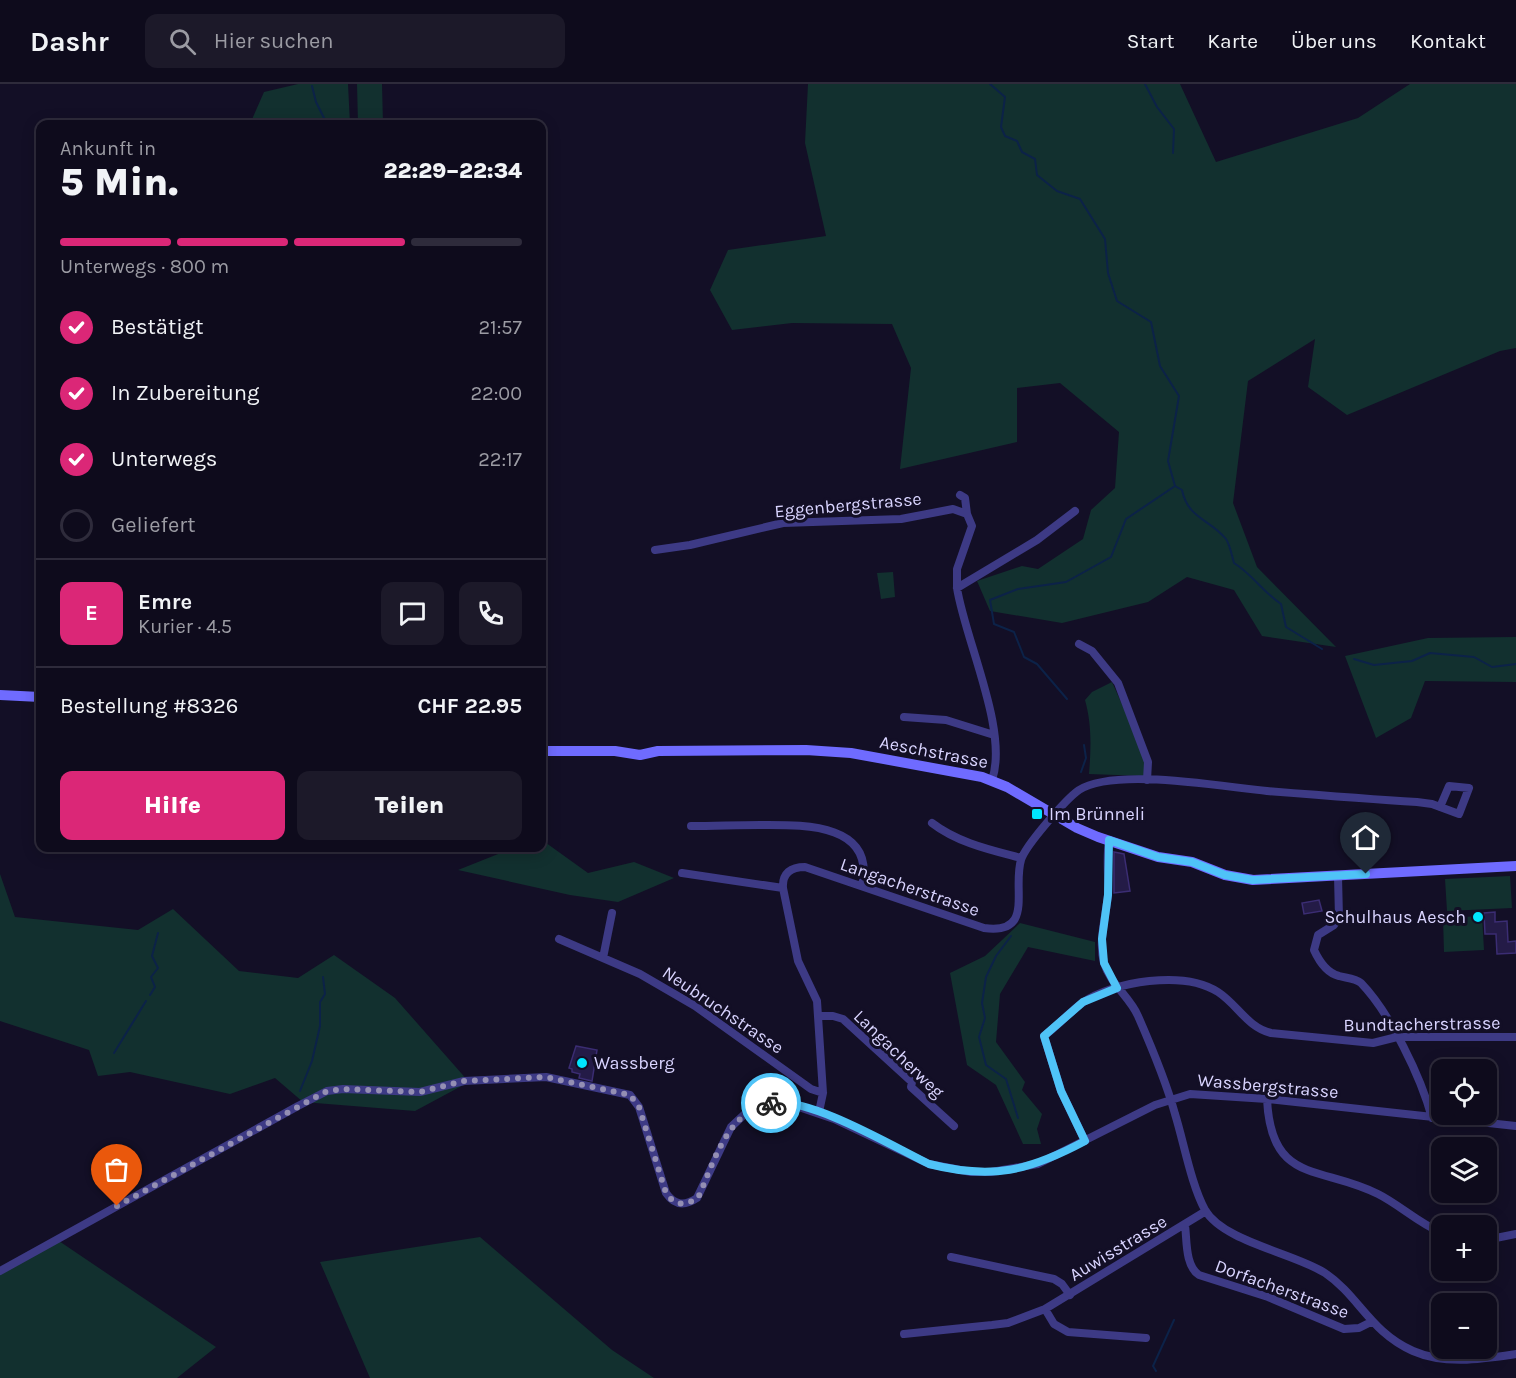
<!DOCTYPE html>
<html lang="de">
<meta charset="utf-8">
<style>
:root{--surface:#0e0b1c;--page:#1c1929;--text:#f1f3f6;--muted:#9b9ba3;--line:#2e2b3b;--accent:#db2777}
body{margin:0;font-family:Karla,sans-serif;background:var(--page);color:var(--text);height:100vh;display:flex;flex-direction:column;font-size:22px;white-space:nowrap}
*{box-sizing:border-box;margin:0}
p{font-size:20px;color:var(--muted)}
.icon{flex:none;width:33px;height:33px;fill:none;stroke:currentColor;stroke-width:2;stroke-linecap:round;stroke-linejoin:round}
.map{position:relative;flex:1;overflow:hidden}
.panel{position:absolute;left:36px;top:36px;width:510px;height:732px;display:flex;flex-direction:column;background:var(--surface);border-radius:12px;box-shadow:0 3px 15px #0003,0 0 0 2px var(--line)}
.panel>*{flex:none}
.fabs{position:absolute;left:1431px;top:975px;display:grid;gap:12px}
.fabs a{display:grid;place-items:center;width:66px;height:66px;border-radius:12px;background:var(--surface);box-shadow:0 3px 15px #0003,0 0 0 2px var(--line);font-size:30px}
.pin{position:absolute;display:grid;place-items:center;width:51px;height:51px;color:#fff;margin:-62px -26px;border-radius:50% 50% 50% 0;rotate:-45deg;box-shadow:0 0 6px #0007}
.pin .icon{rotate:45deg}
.courier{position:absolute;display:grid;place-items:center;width:60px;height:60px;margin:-30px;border:4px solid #4fc3f7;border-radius:50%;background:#fff;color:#222;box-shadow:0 2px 8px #0007}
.headline em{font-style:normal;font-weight:800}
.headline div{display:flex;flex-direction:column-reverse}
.headline{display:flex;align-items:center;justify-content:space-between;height:102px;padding:0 24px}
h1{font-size:39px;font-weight:800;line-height:45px}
.bar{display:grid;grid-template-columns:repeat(4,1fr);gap:9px 6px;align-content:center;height:72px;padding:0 24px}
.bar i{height:8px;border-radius:4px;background:var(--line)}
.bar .current{background:var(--accent)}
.bar p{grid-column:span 4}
.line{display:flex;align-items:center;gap:15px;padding:0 24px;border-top:2px solid var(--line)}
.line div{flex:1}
.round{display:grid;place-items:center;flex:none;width:63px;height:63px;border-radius:12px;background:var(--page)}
ol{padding:0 24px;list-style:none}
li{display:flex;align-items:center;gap:18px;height:66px}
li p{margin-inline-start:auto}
li .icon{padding:6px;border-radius:50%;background:var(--accent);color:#fff;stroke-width:4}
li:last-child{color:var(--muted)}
li i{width:33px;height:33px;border:3px solid var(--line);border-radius:50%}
.action{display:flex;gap:12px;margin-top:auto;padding:12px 24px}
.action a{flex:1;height:69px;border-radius:12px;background:var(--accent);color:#fff;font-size:24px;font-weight:800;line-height:69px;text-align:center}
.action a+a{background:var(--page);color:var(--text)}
header{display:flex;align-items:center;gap:36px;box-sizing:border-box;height:84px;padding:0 30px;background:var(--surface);border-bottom:2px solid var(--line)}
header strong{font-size:28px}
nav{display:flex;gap:33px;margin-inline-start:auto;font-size:21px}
.search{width:420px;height:54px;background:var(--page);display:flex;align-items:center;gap:15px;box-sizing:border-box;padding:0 21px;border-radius:12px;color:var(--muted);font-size:22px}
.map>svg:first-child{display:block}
.green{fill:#12302f}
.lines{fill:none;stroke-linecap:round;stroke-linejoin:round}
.stream{stroke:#0c2248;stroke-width:2}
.building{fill:#241b47;stroke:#3b2d73;stroke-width:1.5}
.street{stroke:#3d3a85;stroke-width:8}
.secondary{stroke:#6f6bff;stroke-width:10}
.done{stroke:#948fb3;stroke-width:6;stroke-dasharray:0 10.8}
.route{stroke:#4fc3f7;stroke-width:8}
.poi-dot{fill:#00e5ff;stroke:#130f26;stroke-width:2}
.labels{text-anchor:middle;stroke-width:6;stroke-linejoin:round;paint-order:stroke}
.street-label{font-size:18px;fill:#d9d4ff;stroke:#130f26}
.poi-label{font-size:18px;fill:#d9d4ff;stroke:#130f26;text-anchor:start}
</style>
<header>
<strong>Dashr</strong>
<div class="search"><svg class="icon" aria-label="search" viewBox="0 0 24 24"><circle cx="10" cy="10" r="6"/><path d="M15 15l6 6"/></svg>Hier suchen</div>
<nav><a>Start</a><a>Karte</a><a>Über uns</a><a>Kontakt</a></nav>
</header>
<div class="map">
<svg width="1516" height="1294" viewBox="0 0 1516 1294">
<rect width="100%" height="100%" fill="#130f26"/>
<path class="green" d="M298,0H348L350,40H250L264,8Z
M357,0H382L383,40H358Z
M808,0H1180L1216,78L1358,34L1410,0H1516V264L1500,267L1347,331L1308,303L1315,255L1248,297L1233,419L1257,483L1336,563L1262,552L1234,506L1187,493L1148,518L1062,539L990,527L977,497L1022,482L1038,485L1083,455L1091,426L1115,404L1119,348L1060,299L1017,304V358L900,385L911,284L892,240L792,239L732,246L710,206L728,166L826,152L805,59Z
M893,488L895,513L881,515L877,489Z
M1516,553V598L1425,597L1411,634L1376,654L1345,572L1428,554Z
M1112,598L1147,676L1144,692L1089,690C1091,664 1092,641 1085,616L1092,608Z
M542,756L588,789L634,778L674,794L618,818L570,811L458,786L513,764H542Z
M0,790L15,833L138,846L173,825L239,887L298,894L334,871L395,914L469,998L415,1027L303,1018L275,994L230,1010L130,988L98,992L89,966L0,937Z
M1510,792L1512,824L1447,827L1445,795Z
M1482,832L1484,866L1444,868L1443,834Z
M1020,839L1095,858V877L1028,863L1000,910L996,958L1025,998L1022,1006L1042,1030L1037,1045L1041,1060H1023L996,1001L967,981L950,889L985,872Z
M480,1153L612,1266L654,1294H370L320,1178Z
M56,1155L216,1263L177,1294H0V1186Z"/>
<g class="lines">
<path class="stream" d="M990,0L1005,13L1001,43L1005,52L1017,57L1022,68L1035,75L1037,91L1057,107L1080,115L1105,155L1108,189L1117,217L1151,238L1160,282L1179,312L1168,377L1175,402L1182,406C1188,435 1210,435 1226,455C1230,461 1232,472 1234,479C1252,490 1263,508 1281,520L1286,543L1322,565
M1145,0L1157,23L1174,45L1173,69
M312,2L316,18L327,40
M1354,575L1374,581L1412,577L1430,569L1474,573L1492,583L1516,580
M1067,615L1037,580L1024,573L1014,548L994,540L990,516L1018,505L1066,498L1111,473L1126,435L1175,402
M1081,688L1086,674L1084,661
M1011,852L996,872L986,893L982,919L985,934L979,953L986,981L1006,995L1018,1034
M150,911L155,903L151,893L158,884L152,872L158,849
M114,969L146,917
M300,1007L312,977L320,942V918L325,910L323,893
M1156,1287L1153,1282L1174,1236"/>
</g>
<path class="building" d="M1114,768L1124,770L1130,807L1114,809Z
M1319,816L1322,827L1304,830L1302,819Z
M1495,828V838L1507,837L1508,858L1516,857V869L1497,870L1496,850H1485L1484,829Z
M576,962L597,966L592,997L579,994L580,990L572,988V985L569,984Z"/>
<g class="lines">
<path class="street" d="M960,411L965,414L967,430
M655,466L690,461L783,439L901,435L953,425L967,430L972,442L957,485V504C965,556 1009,647 992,696
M957,504L1037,456L1075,427
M1079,560L1092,567L1118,599L1148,678L1147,696
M904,633L946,636L994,651
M932,739C958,759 991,766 1021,774
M691,742C714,742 737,741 760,741C801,741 876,738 862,802
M1109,756C1106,774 1109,793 1108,811C1106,832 1098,857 1104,879C1110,900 1130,913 1138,932C1152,964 1166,997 1175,1030C1184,1059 1191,1100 1205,1126C1224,1158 1294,1169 1325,1189C1359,1212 1370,1248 1413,1267C1445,1281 1482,1275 1516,1270
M682,789L783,804
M1338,792L1339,834L1334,841L1318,851L1314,866C1319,877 1327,889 1339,892C1346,894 1355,894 1361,899C1390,929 1421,993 1432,1034
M559,855L640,890L695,922L811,1005L823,1009
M603,874L612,829
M819,932H833L843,935L912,998L911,1003L954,1042
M1267,1015C1271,1101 1321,1081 1378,1110C1400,1121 1418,1139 1442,1149
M819,1028L823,1009L817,917L798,877L783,804C782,789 791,783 805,783L984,844C1035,851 1012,805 1021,776C1025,762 1066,715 1079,706C1115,683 1223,703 1267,707C1317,711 1367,715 1417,718L1432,720L1459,730L1469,704L1449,702L1440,723
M1085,1057L1061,1007L1044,952C1057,942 1069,929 1082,919C1114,897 1184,886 1218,908C1238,921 1247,943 1271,949L1373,959L1397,953H1516
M1185,1141C1187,1156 1185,1182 1199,1191L1268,1213L1344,1245L1359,1244L1371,1238
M1486,1156L1516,1150
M951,1173L1054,1195L1062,1200L1070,1211
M0,1187L298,1022L327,1007L343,1005L420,1008L464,997L546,993L630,1011L639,1023L666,1109C675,1122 685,1122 697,1114L731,1043L748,1027L761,1021L787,1019L834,1035L929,1080L971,1088H991L1038,1080L1155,1021L1190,1010L1267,1015L1516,1042
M1045,1225L1054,1240L1068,1248L1146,1254
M904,1250L992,1241L1008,1239L1045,1225L1206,1127"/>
<path class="secondary" d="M0,611L40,613
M542,667H615L640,671L658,667L806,666L851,669L982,693L1007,703L1077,744L1098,753L1158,773L1192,778L1225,791L1253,796L1516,782"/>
</g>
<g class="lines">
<path class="done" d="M117,1122L327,1007L343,1005L420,1008L464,997L546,993L630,1011L639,1023L666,1109C675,1122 685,1122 698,1114C714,1078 727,1027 771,1019"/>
<path class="route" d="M771,1019C810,1013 892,1062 929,1080C992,1096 1029,1087 1085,1057L1061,1007L1044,952L1083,918L1117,904L1104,879L1102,855L1108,811L1109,756L1158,773L1192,778L1225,791L1253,796L1366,790"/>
</g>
<g class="poi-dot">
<rect x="1031" y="724" width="12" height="12" rx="3"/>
<circle cx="1478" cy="833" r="6"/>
<circle cx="582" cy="979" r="6"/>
</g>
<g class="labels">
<g class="street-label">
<text transform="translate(848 421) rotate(-5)" y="6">Eggenbergstrasse</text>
<text transform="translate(934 668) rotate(11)" y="6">Aeschstrasse</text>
<text transform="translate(910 803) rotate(19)" y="6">Langacherstrasse</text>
<text transform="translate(723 926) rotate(34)" y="6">Neubruchstrasse</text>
<text transform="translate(1422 940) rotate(-1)" y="6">Bundtacherstrasse</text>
<text transform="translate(899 970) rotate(44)" y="6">Langacherweg</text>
<text transform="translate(1268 1002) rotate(5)" y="6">Wassbergstrasse</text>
<text transform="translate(1118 1164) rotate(-31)" y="6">Auwisstrasse</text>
<text transform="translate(1282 1205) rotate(20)" y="6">Dorfacherstrasse</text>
</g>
<g class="poi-label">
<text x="1049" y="736">Im Brünneli</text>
<text x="1466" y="839" text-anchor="end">Schulhaus Aesch</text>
<text x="594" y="985">Wassberg</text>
</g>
</g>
</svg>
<div class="fabs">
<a><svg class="icon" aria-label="locate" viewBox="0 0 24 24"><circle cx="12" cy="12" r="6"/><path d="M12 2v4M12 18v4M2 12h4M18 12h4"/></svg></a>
<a><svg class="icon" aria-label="layers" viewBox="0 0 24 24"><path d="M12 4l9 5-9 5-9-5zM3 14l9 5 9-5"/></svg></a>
<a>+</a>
<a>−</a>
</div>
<div class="pin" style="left:117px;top:1122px;background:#ea580c"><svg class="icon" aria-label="bag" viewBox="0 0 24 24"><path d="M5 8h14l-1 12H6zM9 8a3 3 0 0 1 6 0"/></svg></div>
<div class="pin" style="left:1366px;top:790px;background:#1f2937"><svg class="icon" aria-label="home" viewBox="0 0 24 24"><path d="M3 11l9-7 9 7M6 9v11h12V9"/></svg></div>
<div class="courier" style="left:771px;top:1019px"><svg class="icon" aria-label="bike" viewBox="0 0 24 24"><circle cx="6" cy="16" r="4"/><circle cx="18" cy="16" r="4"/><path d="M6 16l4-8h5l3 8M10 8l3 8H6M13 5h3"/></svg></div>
<section class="panel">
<div class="headline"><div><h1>5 Min.</h1><p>Ankunft in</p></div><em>22:29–22:34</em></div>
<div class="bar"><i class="current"></i><i class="current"></i><i class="current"></i><i></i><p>Unterwegs · 800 m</p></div>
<ol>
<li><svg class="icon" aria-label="check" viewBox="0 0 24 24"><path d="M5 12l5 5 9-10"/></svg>Bestätigt<p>21:57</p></li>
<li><svg class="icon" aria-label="check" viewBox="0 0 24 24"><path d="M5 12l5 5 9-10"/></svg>In Zubereitung<p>22:00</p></li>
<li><svg class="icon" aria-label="check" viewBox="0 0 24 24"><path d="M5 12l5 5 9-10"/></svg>Unterwegs<p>22:17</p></li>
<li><i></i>Geliefert</li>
</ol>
<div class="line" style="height:108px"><b class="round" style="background:var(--accent);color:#fff">E</b><div><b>Emre</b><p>Kurier · 4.5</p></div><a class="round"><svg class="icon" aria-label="chat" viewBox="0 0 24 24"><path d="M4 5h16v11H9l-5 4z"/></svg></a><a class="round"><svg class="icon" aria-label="phone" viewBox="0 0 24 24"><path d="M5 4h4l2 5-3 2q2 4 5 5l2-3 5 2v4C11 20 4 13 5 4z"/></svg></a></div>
<div class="line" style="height:78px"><div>Bestellung #8326</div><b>CHF 22.95</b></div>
<div class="action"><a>Hilfe</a><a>Teilen</a></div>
</section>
</div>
